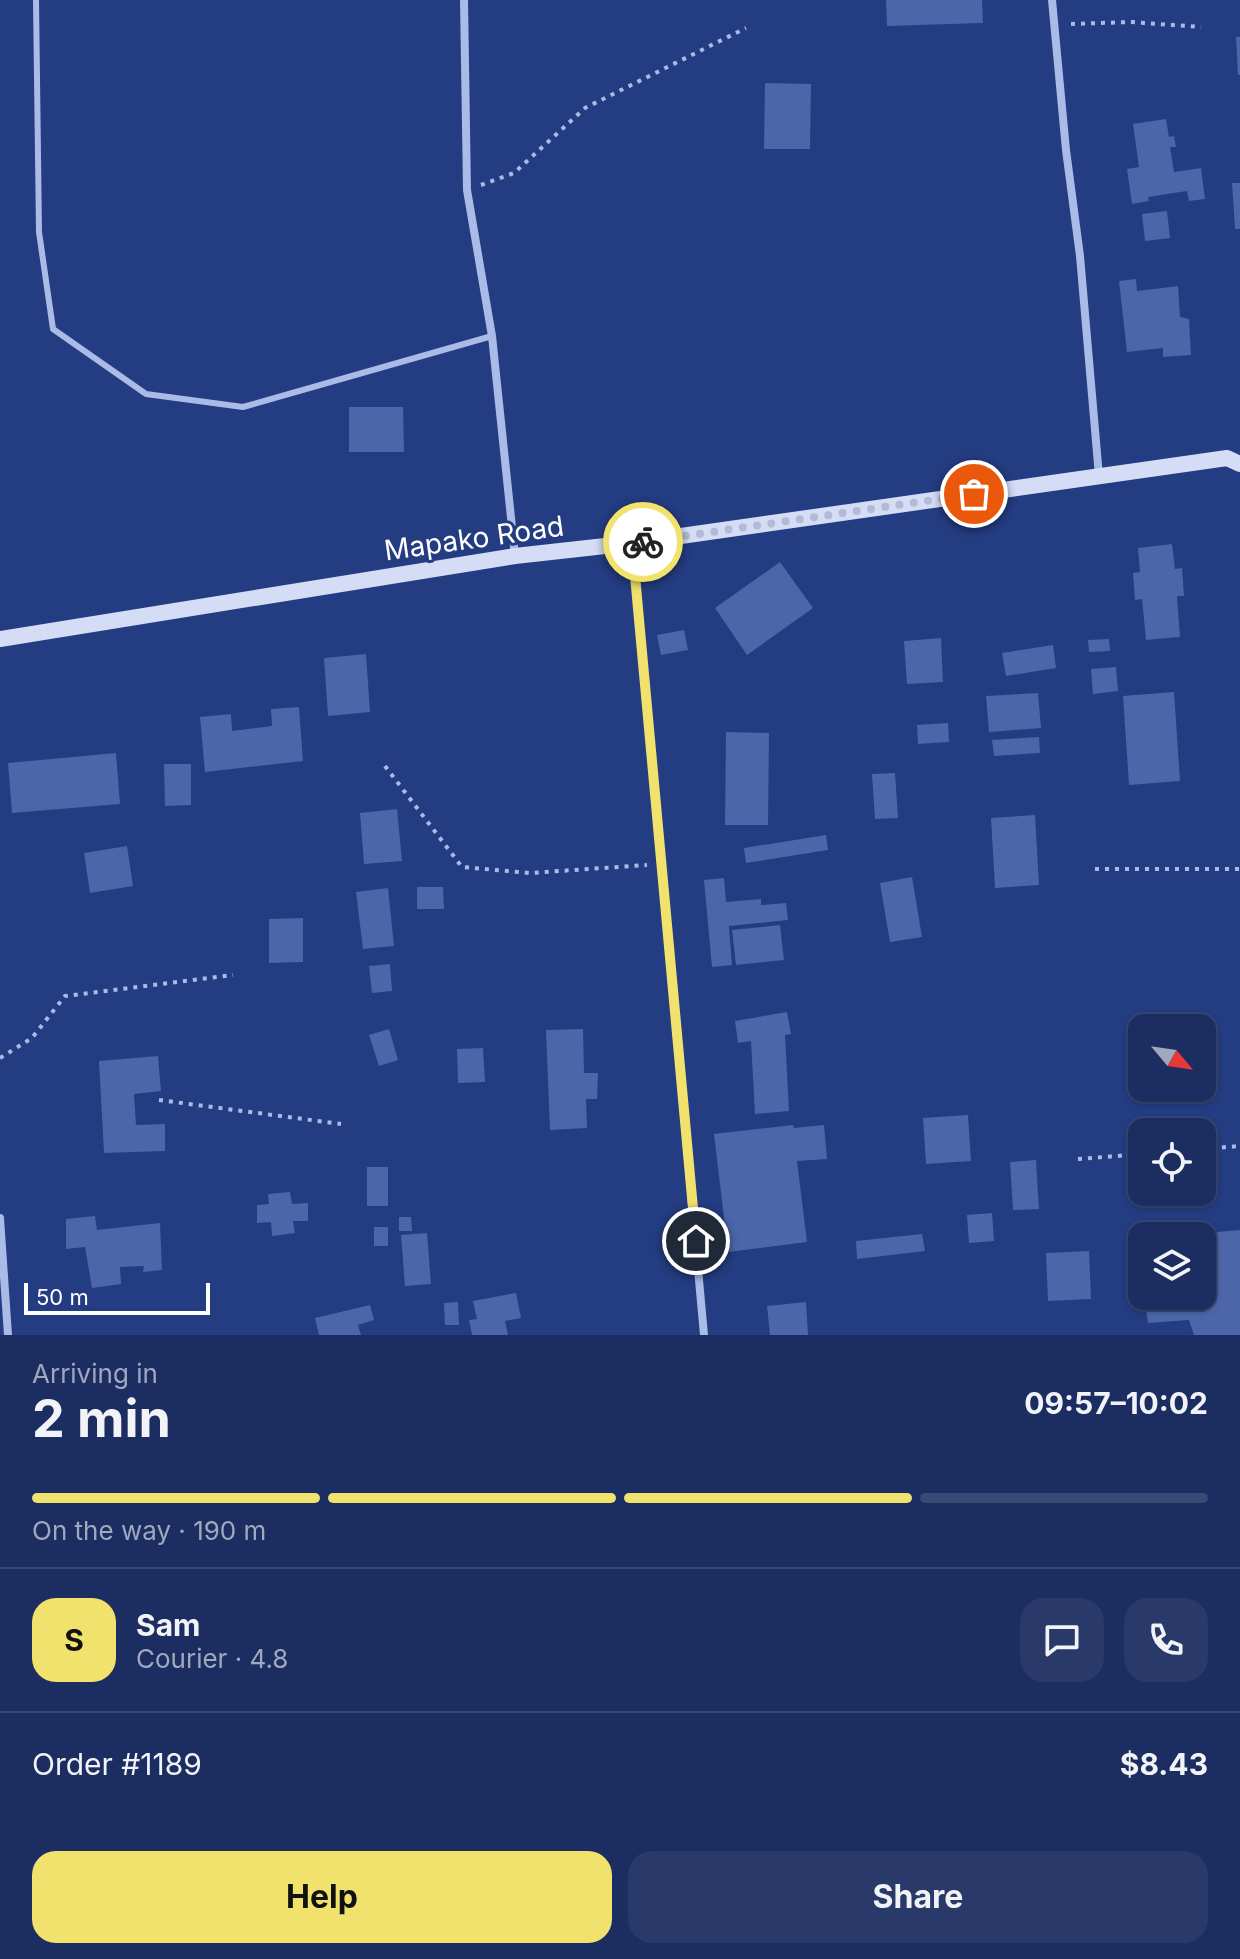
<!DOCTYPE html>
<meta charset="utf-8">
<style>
:root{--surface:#1b2d61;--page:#28396a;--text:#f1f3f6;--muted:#a0a8bd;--line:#394976;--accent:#f1e26e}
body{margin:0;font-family:Inter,sans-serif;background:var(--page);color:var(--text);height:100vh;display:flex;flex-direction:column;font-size:30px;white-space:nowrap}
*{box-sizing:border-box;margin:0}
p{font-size:26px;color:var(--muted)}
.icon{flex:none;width:44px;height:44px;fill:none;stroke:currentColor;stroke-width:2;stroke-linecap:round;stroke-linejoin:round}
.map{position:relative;height:1335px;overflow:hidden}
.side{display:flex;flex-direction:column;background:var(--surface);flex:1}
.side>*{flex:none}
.needle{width:52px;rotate:119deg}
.buttons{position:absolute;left:1128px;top:1014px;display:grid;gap:16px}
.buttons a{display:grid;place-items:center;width:88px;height:88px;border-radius:16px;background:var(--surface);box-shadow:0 2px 6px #0004,0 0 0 2px var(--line);font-size:40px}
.scale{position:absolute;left:24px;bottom:20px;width:186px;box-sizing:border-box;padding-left:8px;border:4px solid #fff;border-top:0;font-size:22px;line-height:28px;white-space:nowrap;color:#fff;-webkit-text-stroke:6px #243c81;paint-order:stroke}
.pin{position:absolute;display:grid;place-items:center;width:68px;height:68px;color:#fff;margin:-34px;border:4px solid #fff;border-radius:50%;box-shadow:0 2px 8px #0007}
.courier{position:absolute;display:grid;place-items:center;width:80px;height:80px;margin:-40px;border:6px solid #f1e26e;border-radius:50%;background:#fff;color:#222;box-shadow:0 2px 10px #0007}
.head em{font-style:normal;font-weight:700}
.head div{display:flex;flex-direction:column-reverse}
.head{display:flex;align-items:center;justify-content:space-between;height:136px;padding:0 32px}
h1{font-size:52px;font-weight:700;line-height:60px}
.bar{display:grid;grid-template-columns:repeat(4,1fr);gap:12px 8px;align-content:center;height:96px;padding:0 32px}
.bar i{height:10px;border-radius:6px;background:var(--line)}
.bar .on{background:var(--accent)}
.bar p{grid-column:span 4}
.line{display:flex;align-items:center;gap:20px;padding:0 32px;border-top:2px solid var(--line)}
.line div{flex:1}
.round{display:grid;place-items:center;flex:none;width:84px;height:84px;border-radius:24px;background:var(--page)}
.action{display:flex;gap:16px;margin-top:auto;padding:16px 32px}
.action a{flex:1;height:92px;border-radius:24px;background:var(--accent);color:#111;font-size:32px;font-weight:700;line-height:92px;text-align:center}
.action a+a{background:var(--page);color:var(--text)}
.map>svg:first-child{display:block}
.building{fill:#4c66a9}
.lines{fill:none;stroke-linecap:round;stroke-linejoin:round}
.path{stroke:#abbbe7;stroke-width:4;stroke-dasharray:4 6;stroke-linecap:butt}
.lane{stroke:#abbbe7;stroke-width:6}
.street{stroke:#abbbe7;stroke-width:8}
.secondary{stroke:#d5ddf6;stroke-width:16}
.done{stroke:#b2bbd3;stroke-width:8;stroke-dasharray:0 14.4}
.route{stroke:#f1e26e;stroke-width:10}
.labels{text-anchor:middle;stroke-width:6;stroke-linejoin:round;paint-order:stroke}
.street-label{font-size:28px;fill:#fff;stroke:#243c81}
</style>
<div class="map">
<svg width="1240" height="1335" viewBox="0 0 1240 1335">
<rect width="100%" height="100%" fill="#243c81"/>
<path class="building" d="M886,0H982L983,23L887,26Z
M1236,37H1240V75H1238Z
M765,83L811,84L810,149H764Z
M1166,119L1169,137L1174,136L1176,147H1170L1174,172L1201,168L1205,199L1189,201L1187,191L1148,197L1149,201L1132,204L1127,169L1139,167L1133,124Z
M1232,183H1240V229H1235Z
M1167,211L1170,238L1145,241L1142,214Z
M1136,279L1137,291L1178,286L1180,317L1189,319L1191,355L1163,357V348L1127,352L1119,281Z
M349,407H403L404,452H349Z
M1172,544L1175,569L1182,568L1184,596H1177L1180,637L1146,640L1142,599L1135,600L1133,573L1140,572L1138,548Z
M780,562L813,608L747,655L715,608Z
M684,630L688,650L661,655L657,635Z
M941,638L943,682L907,684L904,641Z
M1109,639L1110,651L1089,652L1088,640Z
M1053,645L1056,668L1006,676L1002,653Z
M366,654L370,712L328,716L324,658Z
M1116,667L1118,691L1093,694L1091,669Z
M1174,692L1180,781L1129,785L1123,696Z
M1038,693L1041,728L989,732L986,696Z
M299,707L303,761L205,772L200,717L231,714L232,731L272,726L271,709Z
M948,723L949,742L918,744L917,725Z
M726,732L769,733L768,825H725Z
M1039,737L1040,753L994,756L992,740Z
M116,753L120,804L12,813L8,763Z
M164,764H191V805L165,806Z
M895,773L898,818L875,819L872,774Z
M397,809L402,861L364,864L360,813Z
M1035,815L1039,885L995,888L991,818Z
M826,835L828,850L746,863L744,848Z
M127,846L133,886L90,893L84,853Z
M912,877L922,937L890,942L880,883Z
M724,878L726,902L761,899V905L786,903L788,920L729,926L732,965L712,967L704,880Z
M417,887H443L444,909H417Z
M388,888L394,946L363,949L356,892Z
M303,918V962L269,963V919Z
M780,925L784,960L736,965L732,930Z
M390,964L392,991L372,993L369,966Z
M787,1012L791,1034L785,1035L789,1111L755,1114L751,1041L738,1043L735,1021Z
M389,1029L398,1060L379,1066L369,1035Z
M583,1029L584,1073H598L597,1099H586L587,1128L550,1130L546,1030Z
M483,1048L485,1082L458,1083L457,1049Z
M158,1056L161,1091L134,1094L136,1125L165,1124V1151L104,1153L99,1061Z
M968,1115L971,1161L926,1164L923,1118Z
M793,1125L794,1128L824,1125L827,1159L797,1161L807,1242L728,1252L714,1134Z
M1036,1160L1039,1209L1013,1210L1010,1162Z
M367,1167H388V1206H367Z
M290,1192L292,1204L308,1203V1221H293L295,1233L272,1236L271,1222L257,1223V1205L269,1204L268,1194Z
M992,1213L994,1241L969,1243L967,1215Z
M95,1216L97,1230L160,1223L162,1270L143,1272L144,1266L120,1267L121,1284L92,1288L85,1247L66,1249V1219Z
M399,1217H411L412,1231H399Z
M374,1227H388V1246H374Z
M1240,1230V1335H1194L1189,1320L1148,1323L1144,1296H1202V1236L1194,1234Z
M427,1233L431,1284L405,1286L401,1235Z
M922,1234L925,1251L857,1259L856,1241Z
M1089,1251L1091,1299L1048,1301L1046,1253Z
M516,1293L521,1318L505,1321L508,1335H472L469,1320L477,1319L473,1301Z
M458,1302L459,1325H445L444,1303Z
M806,1302L808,1335H770L767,1306Z
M370,1305L374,1320L358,1325L361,1335H319L315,1318Z"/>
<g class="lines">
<path class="path" d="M1071,24L1131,22L1201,27
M481,185L514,173L585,108L746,28
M385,766L462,867L530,873L647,865
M1095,869H1240
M0,1058L32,1038L65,996L233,975
M159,1100L341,1124
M1202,1149L1240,1146
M1078,1159L1142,1154"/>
<path class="lane" d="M36,0L39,232L53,329L146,394L243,407L492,336"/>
<path class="street" d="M464,0L467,190L492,336L515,556
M1052,0L1066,150L1080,256L1099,476
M632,543L704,1335
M0,1218L8,1335"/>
<path class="secondary" d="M0,639L515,556L632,543L1227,458L1240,464"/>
</g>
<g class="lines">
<path class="done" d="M643,542L974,494"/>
<path class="route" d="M643,542L632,543L696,1241"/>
</g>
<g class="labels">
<g class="street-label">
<text transform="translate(474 538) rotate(-8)" y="10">Mapako Road</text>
</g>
</g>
</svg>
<div class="buttons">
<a><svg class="needle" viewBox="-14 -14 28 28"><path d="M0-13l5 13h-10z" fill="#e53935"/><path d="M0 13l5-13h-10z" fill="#a0a8bd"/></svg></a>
<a><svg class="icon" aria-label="locate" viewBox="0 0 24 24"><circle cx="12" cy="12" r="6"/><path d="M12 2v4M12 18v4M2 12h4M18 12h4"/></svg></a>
<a><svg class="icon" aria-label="layers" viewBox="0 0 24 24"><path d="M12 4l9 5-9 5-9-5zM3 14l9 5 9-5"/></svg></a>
</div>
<div class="scale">50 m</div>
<div class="pin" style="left:974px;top:494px;background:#ea580c"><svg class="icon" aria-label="bag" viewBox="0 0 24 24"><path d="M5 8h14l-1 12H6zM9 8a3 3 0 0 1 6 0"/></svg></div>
<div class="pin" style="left:696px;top:1241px;background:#1f2937"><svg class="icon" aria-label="home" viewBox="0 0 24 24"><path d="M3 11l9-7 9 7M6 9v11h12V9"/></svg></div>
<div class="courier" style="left:643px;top:542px"><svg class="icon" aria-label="bike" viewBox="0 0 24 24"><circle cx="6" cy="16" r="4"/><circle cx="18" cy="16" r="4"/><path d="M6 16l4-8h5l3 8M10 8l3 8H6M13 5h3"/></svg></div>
</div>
<section class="side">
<div class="head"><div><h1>2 min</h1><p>Arriving in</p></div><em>09:57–10:02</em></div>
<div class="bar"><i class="on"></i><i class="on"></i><i class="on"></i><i></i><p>On the way · 190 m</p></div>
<div class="line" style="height:144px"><b class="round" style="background:var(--accent);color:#111">S</b><div><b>Sam</b><p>Courier · 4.8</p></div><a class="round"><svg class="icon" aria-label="chat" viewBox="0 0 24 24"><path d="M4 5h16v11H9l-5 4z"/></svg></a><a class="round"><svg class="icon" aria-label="phone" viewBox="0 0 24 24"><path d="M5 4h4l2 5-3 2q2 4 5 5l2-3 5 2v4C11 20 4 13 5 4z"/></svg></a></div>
<div class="line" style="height:104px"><div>Order #1189</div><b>$8.43</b></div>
<div class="action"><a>Help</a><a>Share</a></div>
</section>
